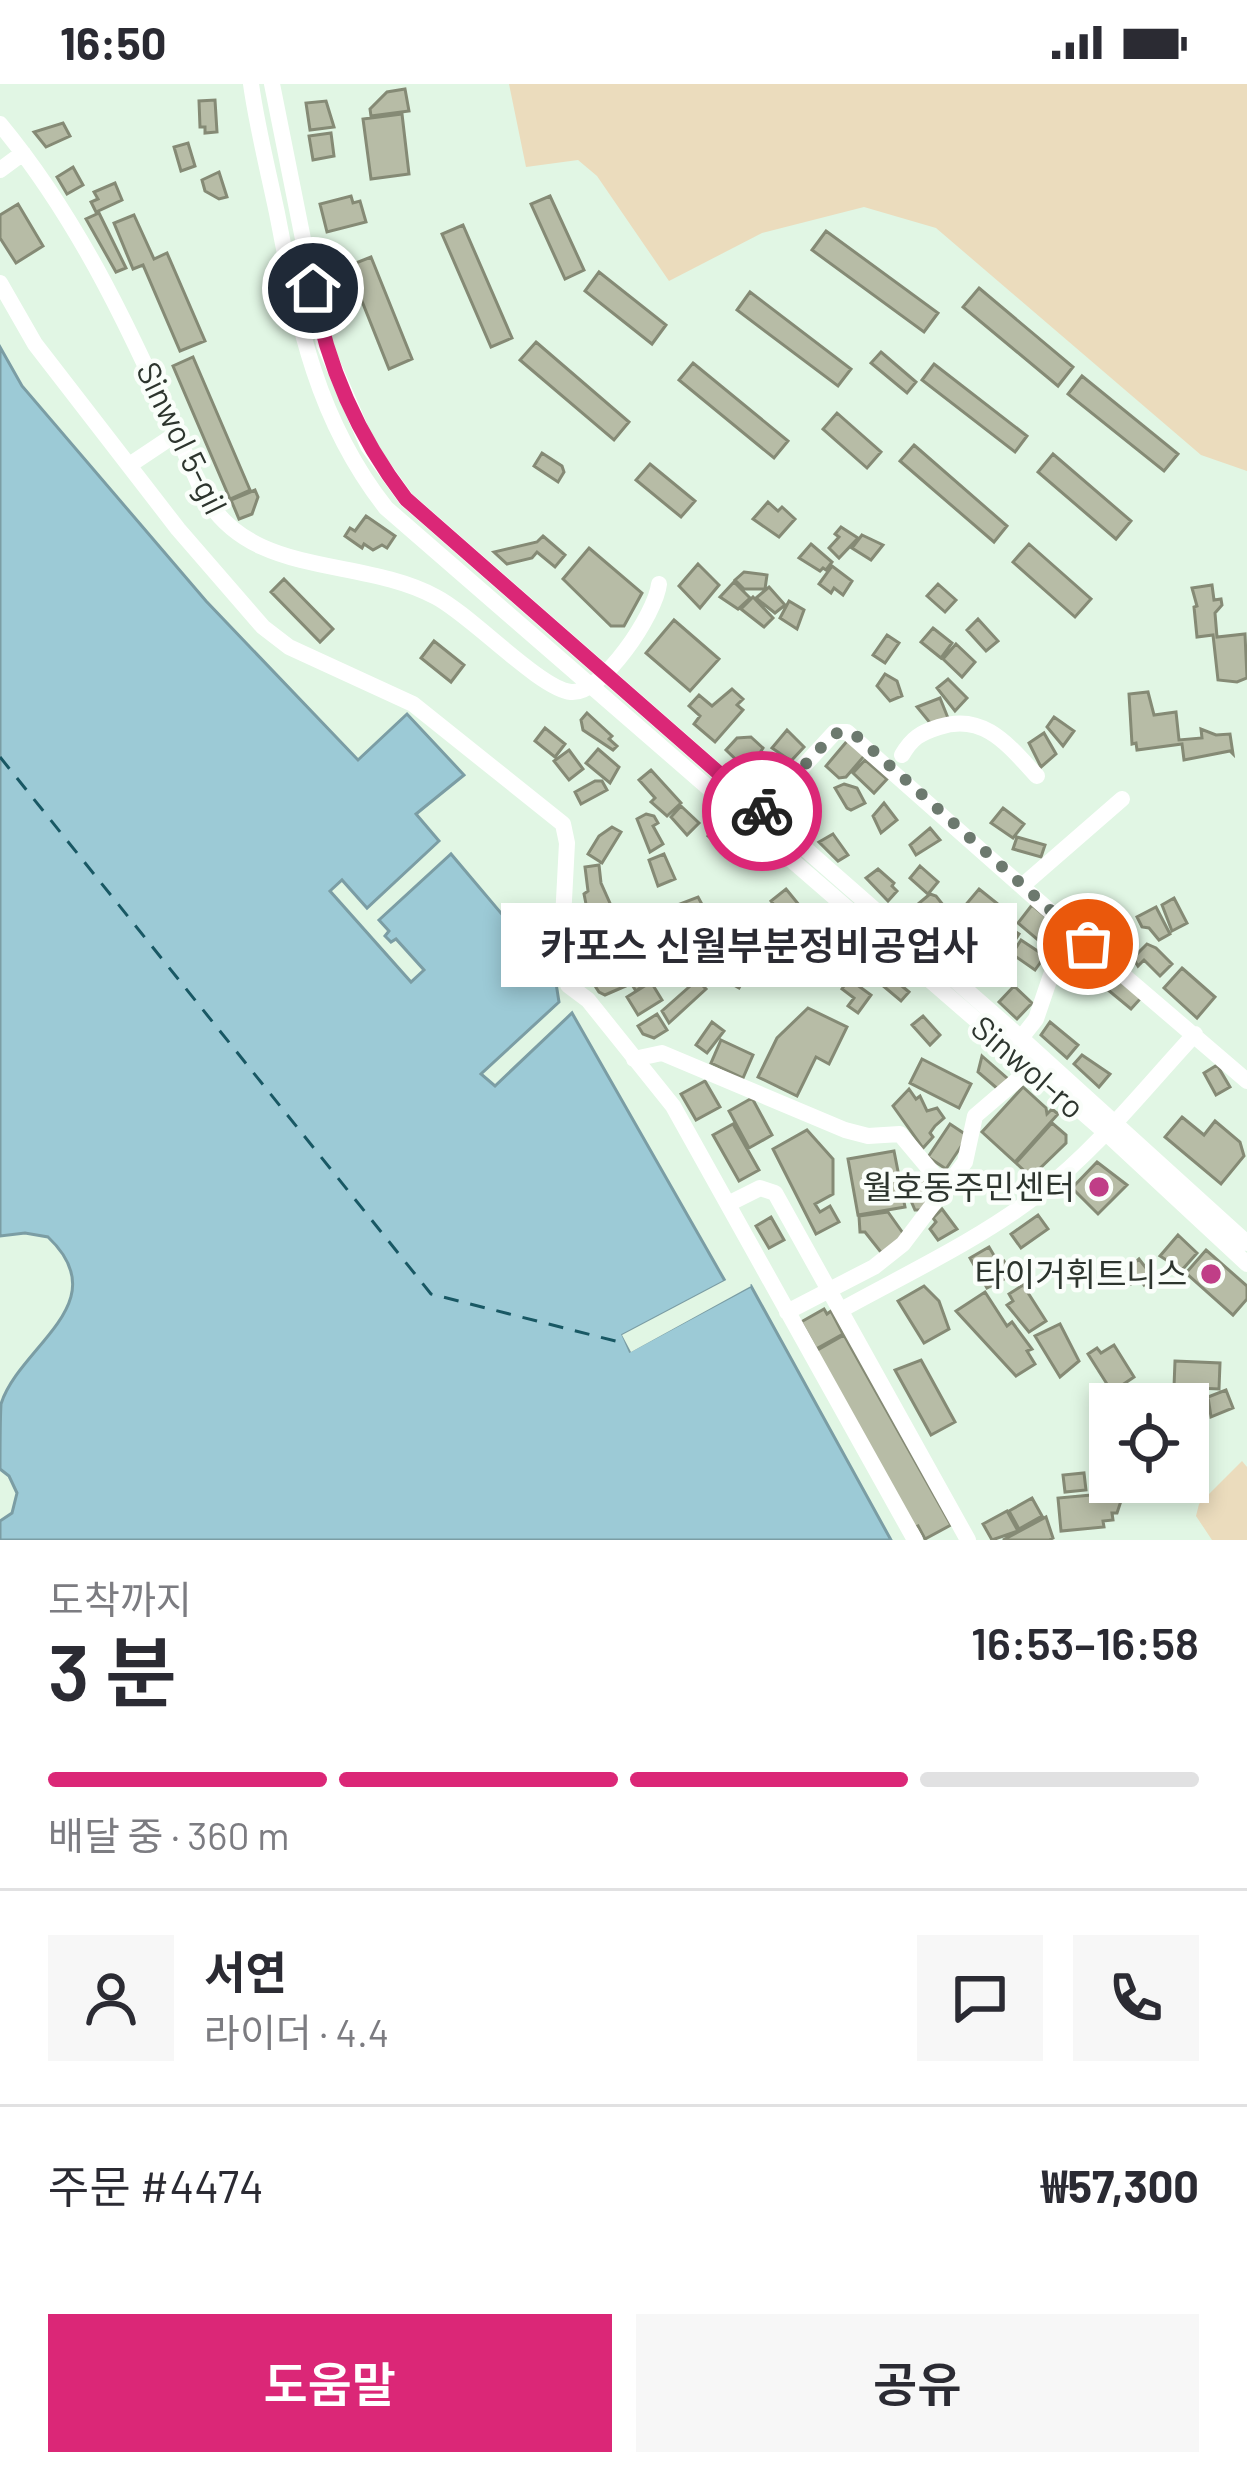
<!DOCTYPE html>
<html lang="ko">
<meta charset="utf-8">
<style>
:root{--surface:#fff;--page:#f7f7f7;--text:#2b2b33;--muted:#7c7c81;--line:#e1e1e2;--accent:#db2777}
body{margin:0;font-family:Barlow,"Noto Sans KR",sans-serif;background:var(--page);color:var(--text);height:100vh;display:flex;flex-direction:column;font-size:45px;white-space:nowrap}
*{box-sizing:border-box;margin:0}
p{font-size:39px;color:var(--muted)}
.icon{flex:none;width:66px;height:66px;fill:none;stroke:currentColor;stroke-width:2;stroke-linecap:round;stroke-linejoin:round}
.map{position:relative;height:1456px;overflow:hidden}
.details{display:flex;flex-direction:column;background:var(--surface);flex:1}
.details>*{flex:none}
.buttons{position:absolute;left:1089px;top:1299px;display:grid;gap:24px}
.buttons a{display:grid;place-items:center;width:120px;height:120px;border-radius:0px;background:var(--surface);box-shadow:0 6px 18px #0003;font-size:60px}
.pin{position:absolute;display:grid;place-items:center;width:102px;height:102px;color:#fff;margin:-51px;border:6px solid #fff;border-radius:50%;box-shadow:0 3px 12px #0007}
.courier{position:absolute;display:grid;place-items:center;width:120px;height:120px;margin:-60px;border:9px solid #db2777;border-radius:50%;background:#fff;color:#222;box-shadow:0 3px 15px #0007}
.bubble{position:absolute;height:84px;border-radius:0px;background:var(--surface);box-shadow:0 6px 18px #0003;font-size:39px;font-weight:600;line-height:84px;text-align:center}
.head em{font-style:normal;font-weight:600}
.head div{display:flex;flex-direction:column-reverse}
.head{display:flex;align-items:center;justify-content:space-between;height:204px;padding:0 48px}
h1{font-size:78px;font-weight:600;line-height:90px}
.bar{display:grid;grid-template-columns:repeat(4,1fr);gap:18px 12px;align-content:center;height:144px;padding:0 48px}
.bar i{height:15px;border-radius:9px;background:var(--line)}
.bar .current{background:var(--accent)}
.bar p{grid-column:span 4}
.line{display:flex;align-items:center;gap:30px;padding:0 48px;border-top:3px solid var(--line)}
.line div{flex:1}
.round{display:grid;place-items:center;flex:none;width:126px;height:126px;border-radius:0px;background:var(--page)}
.cta{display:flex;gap:24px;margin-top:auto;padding:24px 48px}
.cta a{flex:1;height:138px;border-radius:0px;background:var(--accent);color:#fff;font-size:48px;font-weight:600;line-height:138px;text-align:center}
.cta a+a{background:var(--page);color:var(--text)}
.status{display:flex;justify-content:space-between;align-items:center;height:84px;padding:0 60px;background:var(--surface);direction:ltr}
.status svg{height:33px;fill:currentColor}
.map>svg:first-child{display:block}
.green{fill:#ebdcbd}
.water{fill:#9ccad6;stroke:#7b9da4;stroke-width:3}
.pier{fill:#e1f6e4}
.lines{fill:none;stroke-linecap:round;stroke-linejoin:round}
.ferry{stroke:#195864;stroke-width:3;stroke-dasharray:15 12;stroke-linecap:butt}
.building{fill:#b7bca6;stroke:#858a75;stroke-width:3}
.minor{stroke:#fff;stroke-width:16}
.done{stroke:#6c796e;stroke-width:12;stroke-dasharray:0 21.6}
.route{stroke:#db2777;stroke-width:15}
.poi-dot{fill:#c03e87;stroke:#fafefa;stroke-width:4.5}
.labels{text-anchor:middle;stroke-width:9;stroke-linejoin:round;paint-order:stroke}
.street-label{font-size:33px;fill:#2d352e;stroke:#fafefa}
.poi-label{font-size:33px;fill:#2d352e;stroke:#fafefa;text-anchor:end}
</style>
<div class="status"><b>16:50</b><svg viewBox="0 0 49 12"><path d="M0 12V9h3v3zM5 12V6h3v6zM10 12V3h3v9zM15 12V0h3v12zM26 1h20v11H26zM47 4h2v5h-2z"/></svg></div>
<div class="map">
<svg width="1247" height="1456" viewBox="0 0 1247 1456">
<rect width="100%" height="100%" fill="#e1f6e4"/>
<path class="green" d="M509,0H1247V387L1201,371L936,144L864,123L762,149L669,197L597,92L578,76L526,83Z
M1242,1377L1247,1383V1456H1212L1196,1432L1199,1420Z"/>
<path class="water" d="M0,263L22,302L206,517L358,676L407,630L464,691L416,730L439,757L367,824L342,796L330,807L411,898L424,886L396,855L391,858L385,852L389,847L379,836L451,770L555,893L559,918L481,990L495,1002L572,929L725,1197L623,1251L630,1267L751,1202L891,1456H0V1437L12,1429L17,1409L9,1392L0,1385C0,1366 0,1338 1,1320C19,1262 118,1219 48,1153L25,1149L0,1152Z"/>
<path class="pier" d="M730,1194L728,1202L630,1254L633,1260L747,1198L751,1202L631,1268L622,1251Z"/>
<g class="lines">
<path class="ferry" d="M0,673L431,1210L627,1260"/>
</g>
<path class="building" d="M405,5L409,27L371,32L370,25L387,8Z
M215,16L217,48L205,49V43H200L199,17Z
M326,17L334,43L310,46L306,19Z
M402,30L409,90L371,95L363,35Z
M63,39L70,52L46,63L34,48Z
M331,49L334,72L313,76L309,52Z
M188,59L195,82L181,87L174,63Z
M73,83L83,101L67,110L57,93Z
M219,88L227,113L219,115L205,107L202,96Z
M115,99L122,116L96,128L91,118L98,115L94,108Z
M351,112L353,119L360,117L366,138L327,148L320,120Z
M550,112L584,186L565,195L531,120Z
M18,120L43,162L16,179L0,154V131Z
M99,129L126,184L116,188L86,135Z
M134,131L154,175L167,169L205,257L180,267L143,181L133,185L114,139Z
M463,141L512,254L491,263L442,150Z
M826,147L938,229L924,248L812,166Z
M371,173L412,275L389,285L348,182Z
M599,188L666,241L652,260L585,207Z
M979,204L1073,283L1058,302L963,223Z
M750,208L851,285L838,302L737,226Z
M536,258L629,338L614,356L520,276Z
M881,268L916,298L907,309L871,279Z
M193,273L250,406L230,415L173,282Z
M693,279L788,357L774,374L679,296Z
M934,280L1027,352L1015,368L922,296Z
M1082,292L1178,370L1164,387L1068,310Z
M837,329L881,368L867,384L823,345Z
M914,361L1007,442L994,458L900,377Z
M542,369L562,382L564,388L558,398L534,382Z
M1053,370L1131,437L1116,455L1038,388Z
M650,380L695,417L681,433L636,396Z
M255,406L258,413L252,430L239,435L231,416Z
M768,418L778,427L782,423L795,435L779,453L753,435Z
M366,432L395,452L387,464L382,461L373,466L364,460L362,464L345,452L350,444L355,447Z
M841,443L858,454L839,474L829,464L839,453L835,450Z
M862,451L883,461L871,476L852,464Z
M543,452L565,471L555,483L537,468L532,474L507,480L494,468L537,458Z
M811,460L832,478L826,486L823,484L820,487L799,474Z
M1029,460L1091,515L1075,533L1013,478Z
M589,464L642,509L624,542H611L563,495Z
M698,480L719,501L700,524L679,502Z
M832,482L852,497L843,511L834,504L831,509L819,500Z
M744,488L767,491L765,505H744L735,496Z
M284,495L333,545L320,558L271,508Z
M734,498L750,514L738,525L720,513Z
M938,500L956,516L945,528L927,512Z
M1212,501L1214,516L1221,515L1222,521L1215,529L1217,553L1245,550L1247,594L1237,598L1218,596L1213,551L1197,553L1194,523L1197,522L1192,504Z
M769,503L785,521L775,529L756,514Z
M753,513L773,534L764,543L741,525Z
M789,517L804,526L797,545L780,534Z
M978,535L998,557L986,567L967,546Z
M674,536L719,575L690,607L646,569Z
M933,544L952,559L941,574L921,558Z
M887,551L899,559L885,579L873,571Z
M434,557L464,581L451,598L421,574Z
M956,560L975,578L962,593L943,575Z
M885,590L897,597L902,612L890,617L877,602Z
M948,595L967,614L955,627L937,604Z
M732,605L743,615L737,621L743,626L715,658L694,640L700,632L689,622L699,611L712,622Z
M1148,608L1154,631L1176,628L1179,656L1202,654L1201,645L1216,651L1230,650L1233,670L1230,667L1184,676L1182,660L1137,666L1136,659L1132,660L1129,610Z
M940,614L948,634L931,640L917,623Z
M587,629L612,652L609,655L617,662L613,666L583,646L581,636Z
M1054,633L1074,647L1063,662L1047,643Z
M545,644L565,660L555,673L535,657Z
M787,646L804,663L791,677L772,664Z
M1044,649L1056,670L1041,683L1029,659Z
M751,653L763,664L748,687L726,666L737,654Z
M848,656L865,671L846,693L839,694L826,682Z
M598,665L619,683L610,699L586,679Z
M569,666L583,685L569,696L554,677Z
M768,671L784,690L773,701L758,682Z
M865,676L887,695L874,709L853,689Z
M651,686L681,719L667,732L651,718L655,714L639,696Z
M802,696L815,715L787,729L779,719Z
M595,697H602L607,706L581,720L575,708Z
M844,700L857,704L865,719L851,726L847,724L835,704Z
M884,719L897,736L881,749L873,732Z
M681,722L699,739L687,751L671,733Z
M1003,724L1024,740L1013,754L991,739Z
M646,730L654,732L658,739L653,742L663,760L650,768L637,735Z
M715,742L738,760L730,770L708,752Z
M612,743L621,748L602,779L588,770L599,752Z
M930,744L940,756L916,771L910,761Z
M833,750L848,771L838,777L819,758Z
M1017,753L1045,761L1041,773L1013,765Z
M664,770L675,795L658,802L649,776Z
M599,781L601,799L613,826L598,833L593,824L587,825L584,810L588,807L585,783Z
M920,782L938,798L928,810L910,794Z
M878,785L894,799L892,802L897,807L888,817L866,794Z
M786,805L804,827L799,838L788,839L771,817Z
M979,805L999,821L987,835L975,825L972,831L963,824Z
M930,810L936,812L951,831L934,839L929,834L934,832L931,829L926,832L918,820Z
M698,813L725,863L707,872L688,837L669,847L685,878L665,888L638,836Z
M1174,814L1187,839L1172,847L1162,821Z
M1032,821L1058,843L1050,852L1045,848L1038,856L1018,839Z
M619,823L630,841L613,851L603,832Z
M1156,823L1170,850L1159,856L1149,844L1142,843L1137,833Z
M1097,830L1111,833L1129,850L1117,863L1087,845Z
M995,834L1019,850L1010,864L984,851Z
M815,835L825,863L811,868L796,841Z
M938,842L963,865L957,873L930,852Z
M582,844L588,891L575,893L570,854Z
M635,845L646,865L630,874L618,855Z
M834,850L841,857L845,852L872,877L860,889L825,860Z
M614,853L628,876L598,890L592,881L593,866Z
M1021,856L1045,872L1035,886L1012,870Z
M1147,860L1156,864L1172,880L1160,892L1144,876L1138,882L1133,874Z
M968,870L994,888L984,900L961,878Z
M635,875L651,896L636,907L624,888V883Z
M724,876L747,889L739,904L716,891Z
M877,881L909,908L901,917L869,890Z
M1106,884L1141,914L1131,925L1096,896Z
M1182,884L1215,913L1197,934L1164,904Z
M618,886L628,901L605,911L599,908L595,902Z
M849,895L871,911L858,929L848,922L854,914L842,905Z
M697,896L706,905L669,939L662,927Z
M651,898L662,916L638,931L627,913Z
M1014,902L1032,919L1017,935L999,918Z
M808,924L847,943L829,980L816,973L797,1012L758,993L777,954Z
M657,930L667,946L654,954L643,950L638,942Z
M923,932L940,951L930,961L912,941Z
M712,938L724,947L707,969L696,961Z
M1050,938L1078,961L1067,974L1041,951Z
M721,956L753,971L743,994L711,979Z
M1082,971L1110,990L1099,1003L1074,980Z
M982,972L1008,995L999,1006L978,988Z
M922,975L971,1000L959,1024L910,999Z
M1217,981L1230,1003L1216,1011L1204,989Z
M705,997L720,1023L696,1036L681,1010Z
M1023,1003L1046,1024L1047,1030L1052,1025L1058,1030L1015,1078L982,1048Z
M909,1005L916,1015L920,1012L927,1027L937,1024L944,1034L935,1042L930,1049L933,1053L923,1064L893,1022Z
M752,1014L772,1051L749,1064L729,1027Z
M1182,1033L1204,1051L1215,1037L1240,1058L1244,1072L1221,1100L1165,1053Z
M1052,1039L1066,1051V1059L1031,1093L1016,1079Z
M733,1040L759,1086L739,1097L713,1051Z
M950,1040L968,1052L946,1085L928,1073Z
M807,1046L833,1075V1110L815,1120L820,1128L830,1122L839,1138L816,1150L773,1065Z
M894,1067L905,1123L858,1131L848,1075Z
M1097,1078L1127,1101L1098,1130L1072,1104Z
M927,1089L940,1107L927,1126H915L905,1103Z
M942,1125L957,1145L938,1156L930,1145L936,1138L933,1134Z
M888,1128L905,1152L884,1172L865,1148H860L859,1132Z
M1038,1131L1048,1145L1021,1164L1011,1150Z
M771,1133L784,1156L769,1164L756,1142Z
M1178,1151L1197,1169L1182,1186L1160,1172Z
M989,1163L999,1180L1004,1177L1012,1191L987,1204L970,1174Z
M1206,1166L1247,1202V1215L1233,1231L1186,1189Z
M1139,1175L1153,1193L1144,1201L1139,1194L1131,1200L1122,1190Z
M1023,1201L1046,1237L1029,1248L1007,1221L1013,1217L1009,1210Z
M924,1202L939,1217L949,1245L924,1259L898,1217Z
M985,1208L1007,1242L1012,1238L1032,1265L1027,1267L1035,1280L1016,1292L956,1227Z
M824,1225L827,1230L831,1227L843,1250L816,1265L801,1238Z
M1060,1240L1079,1277L1060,1293L1035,1252Z
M844,1251L951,1441L925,1455L918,1442L913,1444L814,1268Z
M1114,1261L1134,1293L1112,1308L1088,1270L1097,1264L1101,1269Z
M921,1276L955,1338L931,1351L895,1286Z
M1175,1277L1220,1279L1219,1305L1174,1303Z
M1226,1306L1233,1324L1211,1333L1208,1313Z
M1092,1386H1110V1406L1091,1405Z
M1084,1389L1086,1406L1065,1408L1063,1391Z
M1103,1410V1413L1123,1411L1117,1429H1112L1113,1436L1103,1437L1104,1443L1061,1447L1058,1414Z
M1032,1414L1042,1432L1019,1445L1009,1427Z
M1007,1427L1018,1447L992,1456L983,1440Z
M1046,1433L1053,1454L1049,1456H1003Z"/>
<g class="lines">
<path class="minor" d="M251,0C257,43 268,86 277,129C298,238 315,333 386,424L1105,1048L1247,1180
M272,0L324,260L368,362L406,415L1021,954L1247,1159
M0,40C91,150 144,278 202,407C249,496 358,471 436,513C471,531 540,605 571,608C602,611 656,529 659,500
M0,86L23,69
M0,199L35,260L178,445L263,543L289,563L413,620L563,740L567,759L562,854L568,901L588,916L673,1022L915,1456
M131,380L176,350
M902,671C912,654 920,649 939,643C984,628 1009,662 1037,692
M762,727L835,648H847L1087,860
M1022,802L1122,715
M1021,954L1036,935L1051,891L1087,860L1247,997
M634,975L662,969L845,1046L868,1052L900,1050L947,1106
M728,1120L760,1104L775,1109L968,1456
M841,1226C908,1189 979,1156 1040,1109C1098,1064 1145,1004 1195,950
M787,1228L874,1183L903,1160L965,1078L975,1032L1030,985"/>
</g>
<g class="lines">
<path class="done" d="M762,727L829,655C839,645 846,647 858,653L1088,860"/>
<path class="route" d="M313,204C327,283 357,351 406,415L762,727"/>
</g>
<g class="poi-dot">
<circle cx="1099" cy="1103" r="12"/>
<circle cx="1211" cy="1190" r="12"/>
</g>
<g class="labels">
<g class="street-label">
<text transform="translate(182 354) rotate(64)" y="12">Sinwol 5-gil</text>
<text transform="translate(1028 983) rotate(41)" y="12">Sinwol-ro</text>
</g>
<g class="poi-label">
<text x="1075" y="1115">월호동주민센터</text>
<text x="1187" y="1202">타이거휘트니스</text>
</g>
</g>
</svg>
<div class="buttons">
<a><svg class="icon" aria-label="locate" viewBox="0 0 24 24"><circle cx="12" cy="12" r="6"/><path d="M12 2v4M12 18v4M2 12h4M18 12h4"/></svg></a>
</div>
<div class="pin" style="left:1088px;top:860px;background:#ea580c"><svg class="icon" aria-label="bag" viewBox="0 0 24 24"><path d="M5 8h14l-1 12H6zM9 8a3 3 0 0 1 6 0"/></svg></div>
<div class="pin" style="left:313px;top:204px;background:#1f2937"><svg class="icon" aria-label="home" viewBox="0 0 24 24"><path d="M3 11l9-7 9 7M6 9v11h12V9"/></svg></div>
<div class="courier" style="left:762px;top:727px"><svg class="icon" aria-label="bike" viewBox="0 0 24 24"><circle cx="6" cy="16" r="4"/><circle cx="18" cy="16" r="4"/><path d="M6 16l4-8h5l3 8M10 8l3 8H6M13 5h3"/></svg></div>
<div class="bubble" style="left:501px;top:819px;width:516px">카포스 신월부분정비공업사</div>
</div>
<section class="details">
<div class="head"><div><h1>3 분</h1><p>도착까지</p></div><em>16:53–16:58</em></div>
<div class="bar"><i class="current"></i><i class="current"></i><i class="current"></i><i></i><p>배달 중 · 360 m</p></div>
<div class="line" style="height:216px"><a class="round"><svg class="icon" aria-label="person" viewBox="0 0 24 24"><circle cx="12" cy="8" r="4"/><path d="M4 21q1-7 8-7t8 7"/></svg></a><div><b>서연</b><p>라이더 · 4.4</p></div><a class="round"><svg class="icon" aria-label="chat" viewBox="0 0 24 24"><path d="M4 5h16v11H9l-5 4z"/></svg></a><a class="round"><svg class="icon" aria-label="phone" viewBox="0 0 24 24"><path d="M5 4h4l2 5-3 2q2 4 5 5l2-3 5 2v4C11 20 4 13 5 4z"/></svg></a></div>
<div class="line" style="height:156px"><div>주문 #4474</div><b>₩57,300</b></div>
<div class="cta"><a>도움말</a><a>공유</a></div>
</section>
